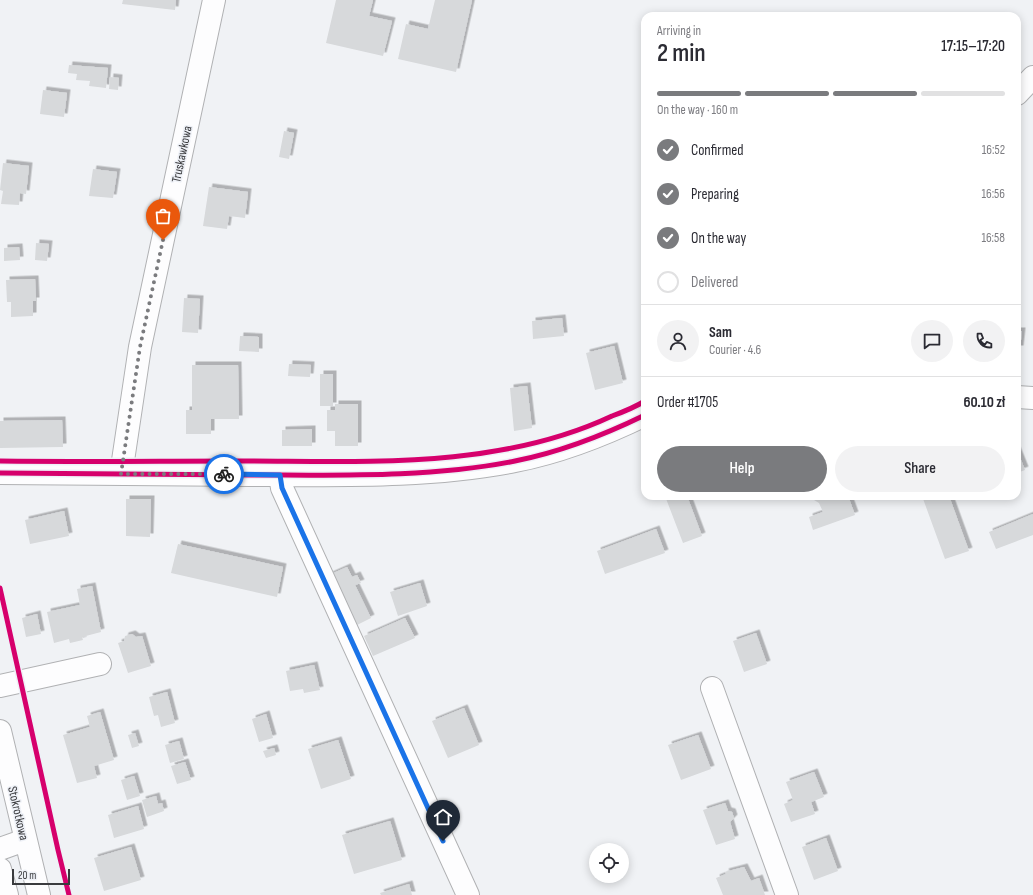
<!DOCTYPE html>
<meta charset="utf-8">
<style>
:root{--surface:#fff;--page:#f2f2f3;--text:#2b2b33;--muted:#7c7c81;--line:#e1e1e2;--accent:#7a7b7e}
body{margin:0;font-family:"Sofia Sans Condensed",sans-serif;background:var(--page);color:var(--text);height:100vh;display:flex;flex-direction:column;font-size:15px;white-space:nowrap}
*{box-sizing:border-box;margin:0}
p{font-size:13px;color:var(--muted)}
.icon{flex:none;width:22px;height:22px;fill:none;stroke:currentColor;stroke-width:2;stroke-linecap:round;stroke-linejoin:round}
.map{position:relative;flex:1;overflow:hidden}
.details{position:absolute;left:641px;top:12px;width:380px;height:488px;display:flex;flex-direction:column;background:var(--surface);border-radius:12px;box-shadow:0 2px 10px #0003}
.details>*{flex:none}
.tools{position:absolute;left:589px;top:843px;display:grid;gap:8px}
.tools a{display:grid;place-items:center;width:40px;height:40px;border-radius:50%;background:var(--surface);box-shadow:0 2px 10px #0003;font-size:20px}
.scale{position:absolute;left:12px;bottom:10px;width:58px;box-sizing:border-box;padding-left:4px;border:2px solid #3a3b3e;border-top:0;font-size:11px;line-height:14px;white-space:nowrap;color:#3a3b3e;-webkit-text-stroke:3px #eef1f7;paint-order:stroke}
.pin{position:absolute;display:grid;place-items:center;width:34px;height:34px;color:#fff;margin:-41px -17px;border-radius:50% 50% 50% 0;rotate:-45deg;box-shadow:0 0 4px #0007}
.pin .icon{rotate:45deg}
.courier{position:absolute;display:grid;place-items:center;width:40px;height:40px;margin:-20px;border:3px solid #1a73e8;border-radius:50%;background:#fff;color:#222;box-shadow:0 1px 5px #0007}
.summary em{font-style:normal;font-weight:600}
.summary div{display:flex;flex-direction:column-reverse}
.summary{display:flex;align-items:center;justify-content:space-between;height:68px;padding:0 16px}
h1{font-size:26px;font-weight:600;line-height:30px}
.bar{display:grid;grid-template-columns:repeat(4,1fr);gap:6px 4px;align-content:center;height:48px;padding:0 16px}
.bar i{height:5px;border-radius:3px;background:var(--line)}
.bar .active{background:var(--accent)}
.bar p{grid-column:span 4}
.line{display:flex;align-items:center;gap:10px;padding:0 16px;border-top:1px solid var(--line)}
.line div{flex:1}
.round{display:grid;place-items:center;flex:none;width:42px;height:42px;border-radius:21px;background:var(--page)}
ol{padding:0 16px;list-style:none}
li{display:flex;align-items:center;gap:12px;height:44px}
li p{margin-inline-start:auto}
li .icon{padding:4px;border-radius:50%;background:var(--accent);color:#fff;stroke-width:4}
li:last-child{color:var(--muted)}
li i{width:22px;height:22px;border:2px solid var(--line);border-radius:50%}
.primary-button{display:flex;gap:8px;margin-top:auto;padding:8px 16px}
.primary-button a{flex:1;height:46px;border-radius:24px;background:var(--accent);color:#fff;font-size:16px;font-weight:600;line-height:46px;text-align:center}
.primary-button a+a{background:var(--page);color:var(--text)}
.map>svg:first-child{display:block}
.building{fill:#d7d9db;filter:url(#shadow)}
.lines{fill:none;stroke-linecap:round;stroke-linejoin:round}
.minor-casing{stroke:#b0b1b3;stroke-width:24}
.minor{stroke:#fdfdfe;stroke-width:22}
.cycleway-casing{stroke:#eef1f7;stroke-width:8}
.cycleway{stroke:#d6006c;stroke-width:5}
.done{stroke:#7a7b7e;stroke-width:4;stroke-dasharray:0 7.2}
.route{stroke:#1a73e8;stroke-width:5}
.labels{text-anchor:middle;stroke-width:3;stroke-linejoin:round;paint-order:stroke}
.street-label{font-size:13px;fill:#3a3b3e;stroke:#eef1f7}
</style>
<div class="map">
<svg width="1033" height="895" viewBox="0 0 1033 895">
<defs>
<filter id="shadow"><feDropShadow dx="3.5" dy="-3.5" stdDeviation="0" flood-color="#0004"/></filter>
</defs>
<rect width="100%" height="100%" fill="#f0f2f5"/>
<path class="building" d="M123,0H176L175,10L122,4Z
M336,0H373L369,16L392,21L383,56L326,43Z
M435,0H472L456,72L398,59L406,24L428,29Z
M69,65L108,68L106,88L89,86L90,81L76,80L77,74L68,73Z
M110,77L119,78L118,90L109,89Z
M43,90L67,93L64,117L40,114Z
M284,131L294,133L289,159L279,157Z
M3,163L29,166L26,194L20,193L19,205L1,204L3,191L0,190Z
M93,169L117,172L113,198L89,196Z
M209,187L248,192L245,218L229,216L227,229L203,226Z
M36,243L49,244L47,261L35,260Z
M19,247L20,260L4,261V248Z
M35,279L36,301H33V316L11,317V302H7L6,280Z
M184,298L200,299L198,333L182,332Z
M562,318L564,336L533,339L532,321Z
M1017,331H1022L1020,349H1017Z
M240,336L259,337V352L239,351Z
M614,346L623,383L595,390L586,353Z
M289,364L311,365L310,377L288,376Z
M192,365H238L239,419H211V434H186V410H192Z
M320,374H333V406H320Z
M527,386L532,428L514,431L510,388Z
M335,404H358V446H335V431H327V410H335Z
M62,420L63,447L0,448V421Z
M312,429V446H282V430Z
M1017,450L1025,470L1017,473Z
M665,496H687L702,536L683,543Z
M813,496H848L855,515L813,530L809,517L823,512L819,503L814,500Z
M922,496H949L969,551L945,559Z
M126,499H151L150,537L126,536Z
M64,511L69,536L30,544L25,520Z
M1033,514V535L996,549L989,532Z
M656,529L665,553L605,574L597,551Z
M178,544L283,567L277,597L171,573Z
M347,567L352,577L357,575L361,583L355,585L371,618L353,627L329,575Z
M420,583L427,606L398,616L390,592Z
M92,586L101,632L82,637L83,640L70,643L69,639L54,643L47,612L80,605L77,589Z
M37,614L41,634L26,637L22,618Z
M405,618L415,638L373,656L364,636Z
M756,633L767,664L744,672L733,641Z
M132,634L136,637L142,636L151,666L128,673L118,643L124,641L125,636Z
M314,665L320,690L304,693L303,689L290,691L286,671Z
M167,692L175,723L161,727L158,715L154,716L149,697Z
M464,708L479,745L448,758L432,721Z
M100,712L114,760L94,766L97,778L77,783L63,735L90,727L87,716Z
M266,714L273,738L259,742L252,719Z
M135,733L139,746L132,748L128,735Z
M698,735L711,769L681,780L668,745Z
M338,740L351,779L321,789L308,749Z
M179,741L184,759L170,763L165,745Z
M274,748L276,755L266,758L263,751Z
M185,762L191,780L177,784L171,766Z
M814,772L824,797L811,802L815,814L791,822L784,804L793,800L786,782Z
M134,776L140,796L127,800L121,780Z
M156,796L158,804L162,803L164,811L147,817L142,800Z
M725,803L728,811L732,812L734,818L730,822L735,839L716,845L703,810Z
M138,806L144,829L114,838L108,815Z
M390,821L402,860L354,874L342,835Z
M826,838L838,871L814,880L802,847Z
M131,847L141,880L104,891L94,858Z
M744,867L751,881L759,878L765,895H723L716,878L726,874L725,872Z
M409,884L412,895H381L380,893Z"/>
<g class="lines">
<g class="minor-casing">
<path id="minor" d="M1017,94L1033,77
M1017,397L1033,398
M0,473C83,474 167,474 250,475C337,475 429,478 515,461C561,452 604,435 645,415
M121,474L140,347L214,0
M280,475L282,488L468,895
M0,686L100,664
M712,688L787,895
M0,731L39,895
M0,849L25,840
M0,869L7,895"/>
</g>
<use href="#minor" class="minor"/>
<g class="cycleway-casing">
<path id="cycleway" d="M0,461C80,462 160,461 240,461C365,461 497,470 612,416C623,412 635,407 645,401
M0,473C83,474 167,474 250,475C337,475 429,478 515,461C561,452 604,435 645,415
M0,588L58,850L69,895"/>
</g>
<use href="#cycleway" class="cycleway"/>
</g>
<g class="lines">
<path class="done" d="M163,240L140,347L121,474H224"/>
<path class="route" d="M224,474L280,475L282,488L443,841"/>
</g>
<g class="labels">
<g class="street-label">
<text transform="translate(181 154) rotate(-78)" y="5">Truskawkowa</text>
<text transform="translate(19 813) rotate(77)" y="5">Stokrotkowa</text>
</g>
</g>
</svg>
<div class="tools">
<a><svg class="icon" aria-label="locate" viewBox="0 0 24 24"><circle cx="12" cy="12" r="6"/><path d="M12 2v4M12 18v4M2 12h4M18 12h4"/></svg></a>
</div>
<div class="scale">20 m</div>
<div class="pin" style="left:163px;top:240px;background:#ea580c"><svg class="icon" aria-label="bag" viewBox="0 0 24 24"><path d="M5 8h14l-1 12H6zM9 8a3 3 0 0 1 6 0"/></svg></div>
<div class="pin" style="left:443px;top:841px;background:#1f2937"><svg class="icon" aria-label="home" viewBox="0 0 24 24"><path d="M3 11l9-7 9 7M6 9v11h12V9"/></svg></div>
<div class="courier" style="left:224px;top:474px"><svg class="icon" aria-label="bike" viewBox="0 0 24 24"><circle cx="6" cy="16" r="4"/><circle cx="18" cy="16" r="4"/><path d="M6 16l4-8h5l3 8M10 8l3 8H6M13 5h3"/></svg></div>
<section class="details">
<div class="summary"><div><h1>2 min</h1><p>Arriving in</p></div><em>17:15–17:20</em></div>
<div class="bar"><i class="active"></i><i class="active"></i><i class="active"></i><i></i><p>On the way · 160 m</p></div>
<ol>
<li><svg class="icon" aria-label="check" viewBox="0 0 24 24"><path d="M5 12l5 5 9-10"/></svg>Confirmed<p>16:52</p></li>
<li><svg class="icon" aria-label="check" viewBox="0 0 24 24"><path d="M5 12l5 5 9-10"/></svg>Preparing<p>16:56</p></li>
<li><svg class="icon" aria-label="check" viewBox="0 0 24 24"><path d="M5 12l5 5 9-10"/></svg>On the way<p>16:58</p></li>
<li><i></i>Delivered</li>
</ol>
<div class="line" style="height:72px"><a class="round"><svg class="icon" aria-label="person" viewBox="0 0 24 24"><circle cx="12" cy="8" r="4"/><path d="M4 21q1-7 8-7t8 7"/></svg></a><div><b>Sam</b><p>Courier · 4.6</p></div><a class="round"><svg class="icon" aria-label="chat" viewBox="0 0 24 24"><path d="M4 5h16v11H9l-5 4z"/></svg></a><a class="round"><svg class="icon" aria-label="phone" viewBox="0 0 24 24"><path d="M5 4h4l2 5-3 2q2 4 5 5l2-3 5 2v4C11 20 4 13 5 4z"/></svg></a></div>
<div class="line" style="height:52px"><div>Order #1705</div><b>60.10 zł</b></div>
<div class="primary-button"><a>Help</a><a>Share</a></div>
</section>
</div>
